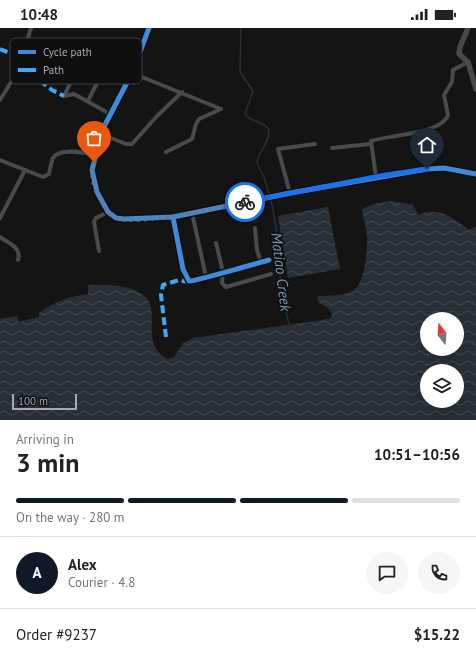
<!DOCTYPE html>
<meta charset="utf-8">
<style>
:root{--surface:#fff;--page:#f6f6f6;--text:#222;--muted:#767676;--line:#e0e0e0;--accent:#111827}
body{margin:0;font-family:"PT Sans",sans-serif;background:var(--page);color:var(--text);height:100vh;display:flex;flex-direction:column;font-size:15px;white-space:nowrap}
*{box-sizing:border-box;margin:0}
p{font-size:13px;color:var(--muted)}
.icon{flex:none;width:22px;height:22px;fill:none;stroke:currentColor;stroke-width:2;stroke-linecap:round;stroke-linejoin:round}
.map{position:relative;height:392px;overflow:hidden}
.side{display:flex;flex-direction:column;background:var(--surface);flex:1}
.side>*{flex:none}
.needle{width:26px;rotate:343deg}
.tools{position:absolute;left:420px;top:284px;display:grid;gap:8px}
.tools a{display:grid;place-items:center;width:44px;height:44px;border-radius:50%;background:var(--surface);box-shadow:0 4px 16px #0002;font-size:20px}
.scale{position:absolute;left:12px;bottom:10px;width:65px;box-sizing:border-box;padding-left:4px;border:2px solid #a5aab6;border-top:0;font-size:11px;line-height:14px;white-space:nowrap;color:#a5aab6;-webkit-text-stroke:3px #0f0f10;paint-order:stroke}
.pin{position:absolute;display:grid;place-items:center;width:34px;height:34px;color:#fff;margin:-41px -17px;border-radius:50% 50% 50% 0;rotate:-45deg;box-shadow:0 0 4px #0007}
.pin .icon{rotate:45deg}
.courier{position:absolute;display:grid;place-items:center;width:40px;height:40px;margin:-20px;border:3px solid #1a73e8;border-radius:50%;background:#fff;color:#222;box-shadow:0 1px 5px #0007}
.overview em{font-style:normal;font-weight:800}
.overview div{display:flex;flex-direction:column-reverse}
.overview{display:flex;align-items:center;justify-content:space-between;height:68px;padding:0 16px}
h1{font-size:26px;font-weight:800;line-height:30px}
.bar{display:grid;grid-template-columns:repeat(4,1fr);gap:6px 4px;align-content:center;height:48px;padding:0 16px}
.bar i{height:5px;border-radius:3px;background:var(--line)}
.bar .current{background:var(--accent)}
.bar p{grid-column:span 4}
.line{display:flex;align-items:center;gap:10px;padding:0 16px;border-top:1px solid var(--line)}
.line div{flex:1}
.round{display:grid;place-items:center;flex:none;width:42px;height:42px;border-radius:21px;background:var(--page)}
.status{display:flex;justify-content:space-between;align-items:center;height:28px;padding:0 20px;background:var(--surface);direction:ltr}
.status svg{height:11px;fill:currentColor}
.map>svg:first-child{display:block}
.water{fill:url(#water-waves);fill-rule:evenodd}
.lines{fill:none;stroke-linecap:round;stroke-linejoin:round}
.stream{stroke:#282f36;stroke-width:1.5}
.street{stroke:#494a4d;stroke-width:4}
.secondary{stroke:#48484b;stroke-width:5.5}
.quiet{stroke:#3fa9f5;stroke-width:4;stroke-dasharray:8 4;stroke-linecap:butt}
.cycleway-casing{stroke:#0f0f10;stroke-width:8}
.cycleway{stroke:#408adc;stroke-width:5}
.done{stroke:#72767e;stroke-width:4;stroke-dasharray:0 7.2}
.route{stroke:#1a73e8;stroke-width:5}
.labels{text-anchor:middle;stroke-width:3;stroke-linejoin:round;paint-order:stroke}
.water-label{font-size:15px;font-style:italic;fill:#7c96b1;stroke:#0f0f10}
.key{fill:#0f0f10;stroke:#3c3e42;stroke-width:1}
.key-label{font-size:11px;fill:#a5aab6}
</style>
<div class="status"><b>10:48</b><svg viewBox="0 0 49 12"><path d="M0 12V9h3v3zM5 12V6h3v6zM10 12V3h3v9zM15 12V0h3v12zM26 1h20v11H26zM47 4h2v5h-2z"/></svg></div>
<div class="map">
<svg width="476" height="392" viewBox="0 0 476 392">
<defs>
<pattern id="water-waves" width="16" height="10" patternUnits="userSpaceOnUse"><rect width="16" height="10" fill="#282f36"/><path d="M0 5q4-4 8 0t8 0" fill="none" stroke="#444a51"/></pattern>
</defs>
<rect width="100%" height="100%" fill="#141415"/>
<path class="water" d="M391,173L413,177L418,187C439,178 453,190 469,202L476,198V392H0V291L17,288L19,294L39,289V285C53,274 71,268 88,266V257C105,256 146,256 151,279C154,298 145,320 168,331L174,329L183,315L193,310L323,292L331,290L332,286L327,279L319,275L317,270L320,268C330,268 342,267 351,264C366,257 367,223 367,209C367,200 363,190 362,181L374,176ZM427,291H457V321H427ZM427,343H457V373H427Z
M328,179L340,241L288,250L278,188Z"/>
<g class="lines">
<path class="stream" d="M241,0L240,44L253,63L245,86C251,95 263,92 269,102C270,115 258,123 257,135L264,149L272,177L278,210L281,264L289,296"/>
<path class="street" d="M82,31L64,68L74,66L110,86
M132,45L221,81
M0,72L21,38L22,30L31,0
M88,73L106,37
M101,106L126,116H132L157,88L182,64
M332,120L370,116
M166,124L192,111L196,96L199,91L221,81
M0,132L43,149L49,146C50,141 51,135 53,130C60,119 86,125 96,127
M376,149L371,113C388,107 442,106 448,87L444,67L452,54L453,42L468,34
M290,165L278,121L315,116
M192,185L206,249
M173,189L183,241L189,253C193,254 258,235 269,232
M0,190L25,142
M255,200L257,222L261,234
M0,209C8,215 22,219 18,232
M216,215L223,244L222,255L226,259L271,246
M99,223L94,194L96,190L108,184"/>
<path class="secondary" d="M149,0L132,45L95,116L96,127L92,142L97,164L108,184L116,190L124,191L173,189L290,165L427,141L444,140L476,146
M468,0L460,19L459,26L468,34L476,61"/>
<path class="quiet" d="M0,21L22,30
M21,38L52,62L64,68
M166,309L161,267L163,257L179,252L191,255"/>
<g class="cycleway-casing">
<path id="cycleway" d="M149,0L132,45L95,116L96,127L92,142L97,164L108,184L116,190L124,191L173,189L290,165L427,141L444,140L476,146
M173,189L183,241L189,253C193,254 258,235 269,232"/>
</g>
<use href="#cycleway" class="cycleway"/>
</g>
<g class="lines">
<path class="done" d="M94,134C90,147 93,159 100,170C104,177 107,185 114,189C133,200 222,178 245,174"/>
<path class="route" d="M245,174L386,147L427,141"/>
</g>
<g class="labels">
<g class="water-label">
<text transform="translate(281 244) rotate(83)" y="5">Matiao Creek</text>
</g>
</g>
<rect x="10" y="10" width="132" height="46" rx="6" class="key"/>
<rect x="18" y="22" width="18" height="4" fill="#408adc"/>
<rect x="18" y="40" width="18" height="4" fill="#3fa9f5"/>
<g class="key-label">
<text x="43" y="28">Cycle path</text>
<text x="43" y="46">Path</text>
</g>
</svg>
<div class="tools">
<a><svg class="needle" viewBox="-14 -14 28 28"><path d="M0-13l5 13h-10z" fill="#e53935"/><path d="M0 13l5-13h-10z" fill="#767676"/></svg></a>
<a><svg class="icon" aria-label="layers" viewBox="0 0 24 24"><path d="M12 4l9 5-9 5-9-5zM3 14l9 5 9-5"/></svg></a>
</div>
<div class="scale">100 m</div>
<div class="pin" style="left:94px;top:134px;background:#ea580c"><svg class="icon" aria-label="bag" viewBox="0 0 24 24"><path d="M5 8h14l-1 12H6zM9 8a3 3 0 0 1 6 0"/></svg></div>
<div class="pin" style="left:427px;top:141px;background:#1f2937"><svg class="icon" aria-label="home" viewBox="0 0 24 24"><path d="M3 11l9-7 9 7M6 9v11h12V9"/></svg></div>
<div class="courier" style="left:245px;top:174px"><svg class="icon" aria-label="bike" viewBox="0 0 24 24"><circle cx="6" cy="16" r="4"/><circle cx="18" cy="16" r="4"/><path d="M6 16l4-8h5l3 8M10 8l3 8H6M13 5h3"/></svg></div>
</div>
<section class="side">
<div class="overview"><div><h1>3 min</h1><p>Arriving in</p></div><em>10:51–10:56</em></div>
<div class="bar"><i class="current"></i><i class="current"></i><i class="current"></i><i></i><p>On the way · 280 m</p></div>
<div class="line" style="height:72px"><b class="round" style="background:var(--accent);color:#fff">A</b><div><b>Alex</b><p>Courier · 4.8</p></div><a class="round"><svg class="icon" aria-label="chat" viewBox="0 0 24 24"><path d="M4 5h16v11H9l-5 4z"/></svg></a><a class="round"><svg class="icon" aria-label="phone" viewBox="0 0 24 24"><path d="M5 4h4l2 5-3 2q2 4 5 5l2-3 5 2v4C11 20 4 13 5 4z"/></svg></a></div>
<div class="line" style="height:52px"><div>Order #9237</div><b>$15.22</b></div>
</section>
